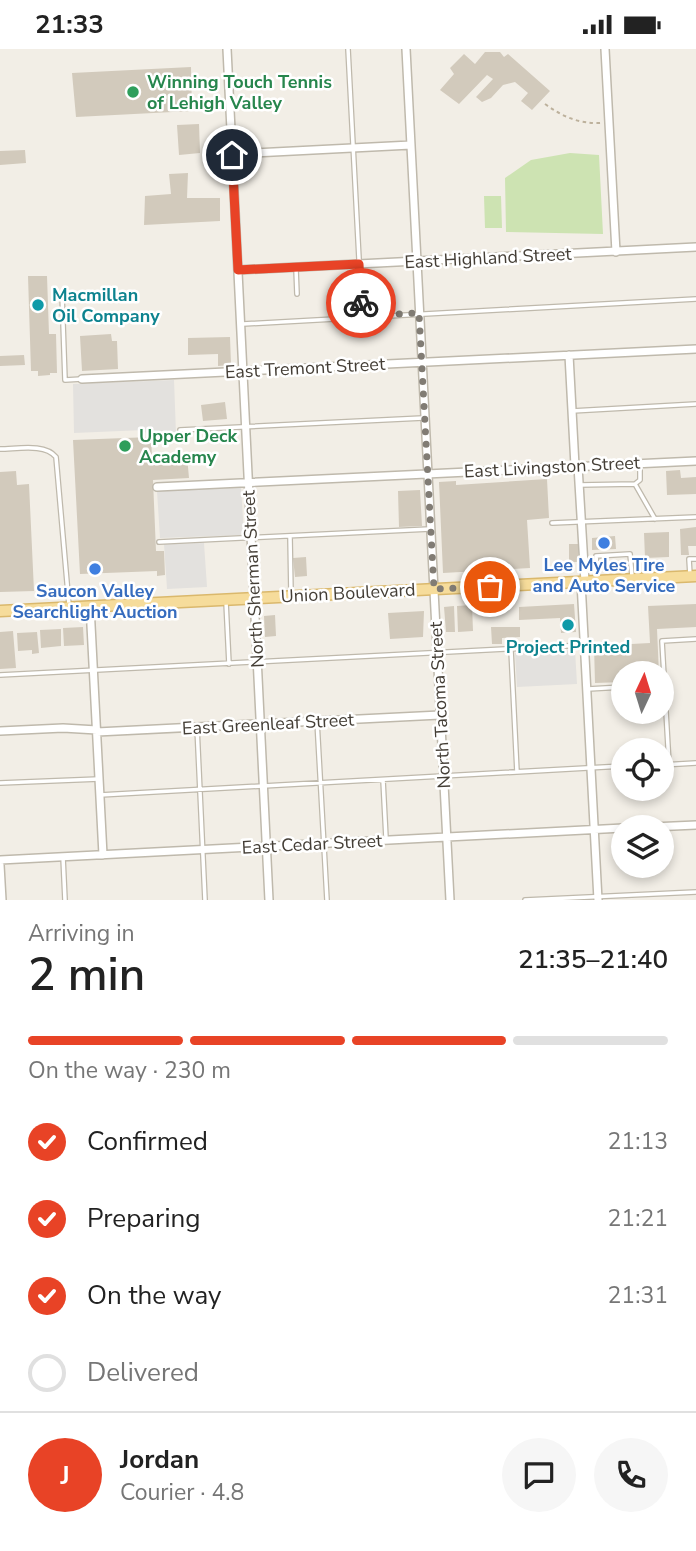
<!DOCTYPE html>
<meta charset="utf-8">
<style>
:root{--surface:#fff;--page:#f6f6f6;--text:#222;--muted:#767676;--line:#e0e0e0;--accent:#e84326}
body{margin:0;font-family:"Nunito Sans",sans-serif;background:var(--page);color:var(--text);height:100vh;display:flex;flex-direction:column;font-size:26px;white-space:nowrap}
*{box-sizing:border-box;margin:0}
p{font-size:23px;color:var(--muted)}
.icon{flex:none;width:38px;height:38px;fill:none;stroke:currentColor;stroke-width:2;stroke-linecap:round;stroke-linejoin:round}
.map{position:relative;height:851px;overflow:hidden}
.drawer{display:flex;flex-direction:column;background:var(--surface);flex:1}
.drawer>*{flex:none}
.needle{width:46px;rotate:4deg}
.controls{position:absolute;left:611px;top:612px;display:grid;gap:14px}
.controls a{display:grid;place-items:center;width:63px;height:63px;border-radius:50%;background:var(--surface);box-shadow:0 4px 10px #0003;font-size:35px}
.pin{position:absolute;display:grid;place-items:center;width:60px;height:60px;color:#fff;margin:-30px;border:4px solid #fff;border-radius:50%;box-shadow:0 2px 7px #0007}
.courier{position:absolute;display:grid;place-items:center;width:70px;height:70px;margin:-35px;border:5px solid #e84326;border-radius:50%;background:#fff;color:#222;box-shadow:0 2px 9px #0007}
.overview em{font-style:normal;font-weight:600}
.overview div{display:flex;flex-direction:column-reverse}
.overview{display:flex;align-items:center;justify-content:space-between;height:119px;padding:0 28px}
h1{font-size:46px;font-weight:600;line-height:52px}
.bar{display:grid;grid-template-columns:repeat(4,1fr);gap:10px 7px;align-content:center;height:84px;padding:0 28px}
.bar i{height:9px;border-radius:5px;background:var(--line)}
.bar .current{background:var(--accent)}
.bar p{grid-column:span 4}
.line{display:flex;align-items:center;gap:18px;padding:0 28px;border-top:2px solid var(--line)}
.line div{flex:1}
.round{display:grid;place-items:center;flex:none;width:74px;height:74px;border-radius:37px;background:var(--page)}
ol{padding:0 28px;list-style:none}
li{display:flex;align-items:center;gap:21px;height:77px}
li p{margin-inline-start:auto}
li .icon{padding:7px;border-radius:50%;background:var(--accent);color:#fff;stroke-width:4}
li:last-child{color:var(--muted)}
li i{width:38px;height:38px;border:4px solid var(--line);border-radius:50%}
.status{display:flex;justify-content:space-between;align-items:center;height:49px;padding:0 35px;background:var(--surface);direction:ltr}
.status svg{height:19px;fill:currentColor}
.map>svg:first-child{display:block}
.green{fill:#cde3b2}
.parking{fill:#e3e1de}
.building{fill:#d2cabc}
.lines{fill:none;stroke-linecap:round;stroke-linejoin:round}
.service-casing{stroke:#bfb9ac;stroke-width:6}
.minor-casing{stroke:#bfb9ac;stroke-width:10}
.primary-casing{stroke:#dab86c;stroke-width:13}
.path{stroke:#bdb19c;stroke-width:2;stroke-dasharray:3.5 3.5;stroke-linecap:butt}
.service{stroke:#fff;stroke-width:3.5}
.minor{stroke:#fff;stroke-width:7}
.primary{stroke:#f6dc9b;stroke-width:10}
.done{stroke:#817c74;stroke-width:7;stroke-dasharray:0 12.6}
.route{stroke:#e84326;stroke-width:9}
.leisure-dot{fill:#2e9e5b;stroke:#fff;stroke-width:2.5}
.culture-dot{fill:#0f9aa8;stroke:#fff;stroke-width:2.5}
.shop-dot{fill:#3f7fe0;stroke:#fff;stroke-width:2.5}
.labels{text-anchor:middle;stroke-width:5;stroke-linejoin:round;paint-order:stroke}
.leisure-label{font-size:18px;font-weight:bold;fill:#27864d;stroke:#fff;text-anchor:start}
.street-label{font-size:18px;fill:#443e36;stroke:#fff}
.culture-label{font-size:18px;font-weight:bold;fill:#0d838f;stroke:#fff;text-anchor:start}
.shop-label{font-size:18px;font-weight:bold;fill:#366cbe;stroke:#fff}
</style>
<div class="status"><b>21:33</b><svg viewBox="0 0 49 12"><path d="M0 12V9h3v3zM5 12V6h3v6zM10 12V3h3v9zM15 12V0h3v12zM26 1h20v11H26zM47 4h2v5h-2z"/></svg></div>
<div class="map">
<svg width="696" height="851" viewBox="0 0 696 851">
<rect width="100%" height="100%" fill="#f2eee6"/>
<path class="green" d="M570,104L599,106L603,185L506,183L505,129L531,111Z
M484,147H501L502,179H485Z"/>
<path class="parking" d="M174,331L176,385L147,386L144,381L74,384L73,335Z
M241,438L244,486L160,489L157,442Z
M204,494L207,538L167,540L164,495Z
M575,601L577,635L517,638L515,604Z"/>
<path class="building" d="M485,3H500L504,8L508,5L550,42L532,61L521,52L528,44L515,33L503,36L491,49L482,53L476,48L493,30L487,26L459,55L440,41L454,25L450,19L464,5L475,15Z
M191,18L192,62L76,68L72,24Z
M199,75L200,104L179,106L177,76Z
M25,101L26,114L0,116V102Z
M188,124L187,149H220V172L144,176L145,147L171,145L169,125Z
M28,227H47L49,285H56L57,324H50V326L38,327V322H31Z
M111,285L112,292H117L118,320L82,322L80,287Z
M230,288L231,316L218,317V305L188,306V289Z
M24,306L25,316L0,317V307Z
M225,353L227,370L203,372L201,356Z
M151,388L152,408L187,407L189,429L153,431L156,502H164L165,526L157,527V522L80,525L73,391Z
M680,421L681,429L696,428V445L667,446L666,422Z
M16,422L17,436L29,435L34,542L0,543V423Z
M547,430L549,469L527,471L530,519L443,524L439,433L456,432V436Z
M420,441L422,477L399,478L398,442Z
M696,478V497H688L689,506H681L680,480Z
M669,483V508L645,509L644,484Z
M615,487L616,500L592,501V489Z
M569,495H578L579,513H569Z
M306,508L307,527L295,528L293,509Z
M574,555L576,583L561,584L560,569L519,571V558Z
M696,555V578L657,580L659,625H623V633L595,634L594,597L650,594L648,557Z
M472,556L473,582L458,583L457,557Z
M454,557L455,583H446L444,558Z
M424,562L423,588L390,590L388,564Z
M275,566L276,587L265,588L264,567Z
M83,578L84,596L64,597L63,579Z
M491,578H520V588L502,589V595H492Z
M61,580V597L41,599L40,581Z
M13,582L16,619L0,620V583Z
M37,583L39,604L32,605V601L18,602L17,584Z"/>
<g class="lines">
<g class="service-casing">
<path id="service" d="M348,0L362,267
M296,220L297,245
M62,245L65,331L82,330
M243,275L696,250
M572,362L696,355
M180,381L423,369
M0,400C17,400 45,394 56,408L69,556
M635,435L655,470
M579,436L635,435L640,431V415
M552,474L696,468
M290,488L291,545
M159,493L430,480
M690,526L689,510H696
M598,530L596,507L630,505L632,527
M226,553L229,615
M511,601L517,723
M0,626L584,596
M588,640L623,638
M317,672L327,851
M197,678L205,851
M669,715L662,592L696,590
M662,716L696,714
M383,731L386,789
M0,734L99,730
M100,746L623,717
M63,808L65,851
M525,851L696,843"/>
</g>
<g class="minor-casing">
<path id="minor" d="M227,0L269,851
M406,0L450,851
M605,0L616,203
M232,105L411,96
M238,221L696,198
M569,306L575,417
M82,330L696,300
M578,417L585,533
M157,438L696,412
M581,533L598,851
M90,557L103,806
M0,682L63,679L97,681
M97,683L440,666
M630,779L696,776
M0,811L623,779
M0,816L2,851"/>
</g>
<g class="primary-casing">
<path id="primary" d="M0,562L696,527"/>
</g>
<path class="path" d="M545,55C563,68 579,75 602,74"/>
<use href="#service" class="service"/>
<use href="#minor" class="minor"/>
<use href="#primary" class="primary"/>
</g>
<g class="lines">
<path class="done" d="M361,254L362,267L419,264L434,540L490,538"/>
<path class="route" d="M232,106L238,221L359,215L361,254"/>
</g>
<g class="leisure-dot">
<circle cx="133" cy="43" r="7"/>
<circle cx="125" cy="397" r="7"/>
</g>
<g class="culture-dot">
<circle cx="38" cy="256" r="7"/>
<circle cx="568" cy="576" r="7"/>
</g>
<g class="shop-dot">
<circle cx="604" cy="494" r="7"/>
<circle cx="95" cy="520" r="7"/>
</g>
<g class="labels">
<g class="leisure-label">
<text x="147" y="39">Winning Touch Tennis<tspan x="147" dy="21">of Lehigh Valley</tspan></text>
<text x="139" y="393">Upper Deck<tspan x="139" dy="21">Academy</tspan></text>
</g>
<g class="street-label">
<text transform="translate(488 209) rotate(-3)" y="6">East Highland Street</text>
<text transform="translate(305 319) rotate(-3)" y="6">East Tremont Street</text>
<text transform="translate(552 418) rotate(-3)" y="6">East Livingston Street</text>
<text transform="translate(253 530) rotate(-93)" y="6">North Sherman Street</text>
<text transform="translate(348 544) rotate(-3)" y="6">Union Boulevard</text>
<text transform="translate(440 656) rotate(-93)" y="6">North Tacoma Street</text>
<text transform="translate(268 675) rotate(-3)" y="6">East Greenleaf Street</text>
<text transform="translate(312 795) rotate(-3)" y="6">East Cedar Street</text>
</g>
<g class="culture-label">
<text x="52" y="252">Macmillan<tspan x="52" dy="21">Oil Company</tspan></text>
<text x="568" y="604" text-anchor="middle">Project Printed</text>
</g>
<g class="shop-label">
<text x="604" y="522">Lee Myles Tire<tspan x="604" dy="21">and Auto Service</tspan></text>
<text x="95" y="548">Saucon Valley<tspan x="95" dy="21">Searchlight Auction</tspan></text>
</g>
</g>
</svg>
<div class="controls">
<a><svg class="needle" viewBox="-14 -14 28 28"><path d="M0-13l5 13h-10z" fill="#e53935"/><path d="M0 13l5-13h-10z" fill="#767676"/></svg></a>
<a><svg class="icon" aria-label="locate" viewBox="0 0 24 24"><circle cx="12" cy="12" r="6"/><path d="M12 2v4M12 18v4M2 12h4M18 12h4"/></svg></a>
<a><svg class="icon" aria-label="layers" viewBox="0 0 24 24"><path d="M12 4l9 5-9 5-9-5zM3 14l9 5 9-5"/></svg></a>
</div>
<div class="pin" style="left:490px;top:538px;background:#ea580c"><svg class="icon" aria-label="bag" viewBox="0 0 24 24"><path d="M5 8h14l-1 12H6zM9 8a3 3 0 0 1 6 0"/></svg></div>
<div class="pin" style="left:232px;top:106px;background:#1f2937"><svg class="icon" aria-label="home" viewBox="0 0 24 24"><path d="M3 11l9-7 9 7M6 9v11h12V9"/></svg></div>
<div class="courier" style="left:361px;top:254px"><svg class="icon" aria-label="bike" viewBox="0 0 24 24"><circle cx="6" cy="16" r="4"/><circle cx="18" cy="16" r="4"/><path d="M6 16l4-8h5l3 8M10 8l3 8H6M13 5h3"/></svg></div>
</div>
<section class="drawer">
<div class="overview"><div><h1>2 min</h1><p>Arriving in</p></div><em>21:35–21:40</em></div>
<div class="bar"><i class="current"></i><i class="current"></i><i class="current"></i><i></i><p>On the way · 230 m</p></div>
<ol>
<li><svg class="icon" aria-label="check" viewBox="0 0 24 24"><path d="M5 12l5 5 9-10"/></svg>Confirmed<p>21:13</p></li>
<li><svg class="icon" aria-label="check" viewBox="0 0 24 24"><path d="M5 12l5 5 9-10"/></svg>Preparing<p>21:21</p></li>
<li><svg class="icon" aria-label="check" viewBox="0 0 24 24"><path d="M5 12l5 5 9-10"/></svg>On the way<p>21:31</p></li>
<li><i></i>Delivered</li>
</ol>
<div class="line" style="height:126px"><b class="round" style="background:var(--accent);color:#fff">J</b><div><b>Jordan</b><p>Courier · 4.8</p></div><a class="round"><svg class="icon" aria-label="chat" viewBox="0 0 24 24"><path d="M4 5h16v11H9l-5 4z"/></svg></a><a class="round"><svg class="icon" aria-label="phone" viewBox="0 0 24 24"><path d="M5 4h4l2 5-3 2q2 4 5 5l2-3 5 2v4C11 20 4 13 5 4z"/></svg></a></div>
</section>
